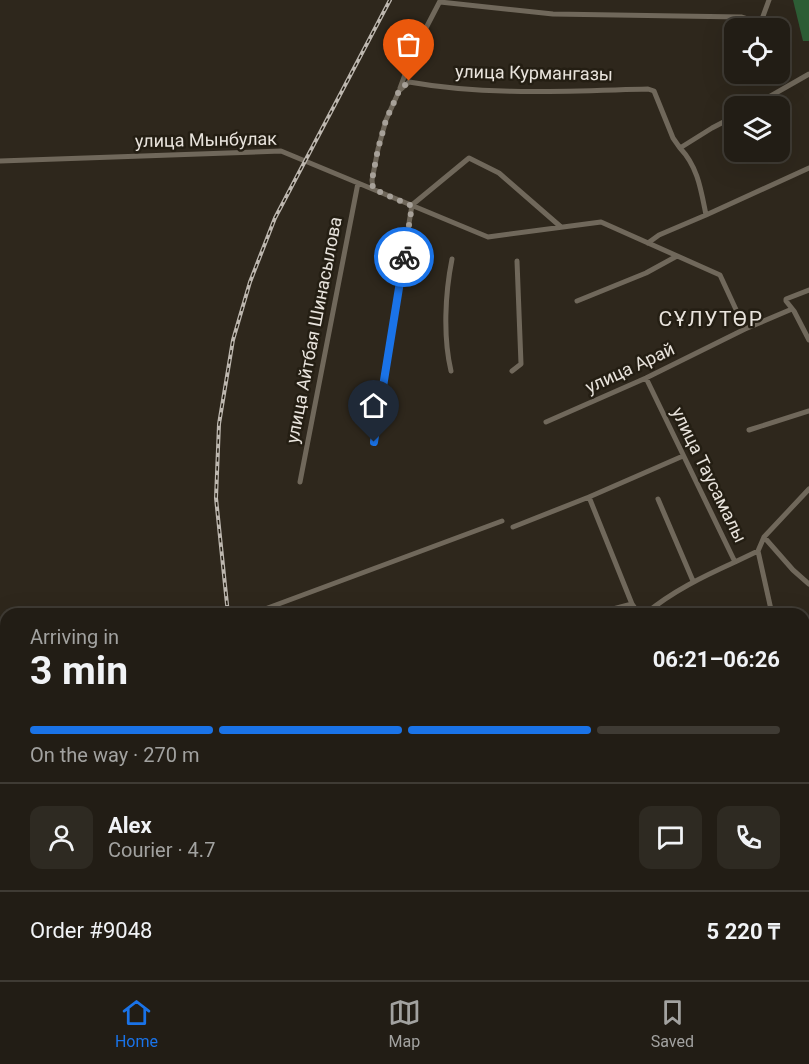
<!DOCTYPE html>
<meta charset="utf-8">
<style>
:root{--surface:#221d15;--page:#2e2a22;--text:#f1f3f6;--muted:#a2a2a0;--line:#3f3b34;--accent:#1a73e8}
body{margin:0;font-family:Roboto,sans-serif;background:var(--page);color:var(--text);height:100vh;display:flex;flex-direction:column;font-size:22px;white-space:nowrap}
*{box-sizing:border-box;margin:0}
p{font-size:20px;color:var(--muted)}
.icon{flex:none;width:33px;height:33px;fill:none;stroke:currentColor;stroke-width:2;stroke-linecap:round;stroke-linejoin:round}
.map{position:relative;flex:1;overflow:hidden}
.details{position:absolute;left:0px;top:608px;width:810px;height:374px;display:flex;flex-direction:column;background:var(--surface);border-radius:18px 18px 0 0;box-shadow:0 6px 24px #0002,0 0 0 2px var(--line)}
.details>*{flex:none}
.buttons{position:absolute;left:724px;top:18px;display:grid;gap:12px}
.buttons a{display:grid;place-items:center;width:66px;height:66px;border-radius:12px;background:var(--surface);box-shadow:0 6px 24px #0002,0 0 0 2px var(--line);font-size:30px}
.pin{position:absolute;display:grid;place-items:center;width:51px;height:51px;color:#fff;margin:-62px -26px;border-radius:50% 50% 50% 0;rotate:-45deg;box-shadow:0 0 6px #0007}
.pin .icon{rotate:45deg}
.courier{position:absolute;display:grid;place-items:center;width:60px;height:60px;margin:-30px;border:4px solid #1a73e8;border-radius:50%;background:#fff;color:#222;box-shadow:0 2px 8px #0007}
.overview em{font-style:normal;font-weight:700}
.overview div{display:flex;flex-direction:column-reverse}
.overview{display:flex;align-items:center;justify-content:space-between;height:102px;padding:0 30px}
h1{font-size:39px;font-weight:700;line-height:45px}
.bar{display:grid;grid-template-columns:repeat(4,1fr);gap:9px 6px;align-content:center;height:72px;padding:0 30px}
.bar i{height:8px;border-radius:4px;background:var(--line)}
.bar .on{background:var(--accent)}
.bar p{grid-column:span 4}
.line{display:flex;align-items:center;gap:15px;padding:0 30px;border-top:2px solid var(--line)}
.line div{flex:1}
.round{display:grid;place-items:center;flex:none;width:63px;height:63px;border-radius:12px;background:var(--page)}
.dock{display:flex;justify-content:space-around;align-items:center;height:84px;border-top:2px solid var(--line);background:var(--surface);font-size:16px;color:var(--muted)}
.dock a{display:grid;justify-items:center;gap:3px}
.dock .on{color:var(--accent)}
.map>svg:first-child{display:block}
.green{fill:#2d5d35}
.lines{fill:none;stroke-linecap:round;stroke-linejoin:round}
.stream{stroke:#3981a7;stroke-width:1.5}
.street{stroke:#70685b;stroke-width:5}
.rail-casing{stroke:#bdb7af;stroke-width:4}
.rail{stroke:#241e13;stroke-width:1.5;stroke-dasharray:4.5;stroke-linecap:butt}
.done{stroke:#a7a199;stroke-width:6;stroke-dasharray:0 10.8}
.route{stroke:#1a73e8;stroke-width:8}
.labels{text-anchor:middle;stroke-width:5;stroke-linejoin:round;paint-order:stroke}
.street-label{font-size:18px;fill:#e8e3dc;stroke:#241e13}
.quarter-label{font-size:21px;letter-spacing:1.5px;fill:#e8e3dc;stroke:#241e13}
</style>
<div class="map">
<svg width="809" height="980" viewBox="0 0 809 980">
<rect width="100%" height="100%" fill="#2e271c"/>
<path class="green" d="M793,0H809V41H803Z"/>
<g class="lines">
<path class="stream" d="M804,762L809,763
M0,927L6,928
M671,980L677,978V975"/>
<path class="street" d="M440,2L553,14L741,17L754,21L762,19L769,0
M400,88L413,53L440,1
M753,106L809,74
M680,148C698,167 701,190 706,215
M0,161L281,151L488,237L601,222L720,275L745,329
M373,189L372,180L378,149L386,120L399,91L409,82C487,96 568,91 648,89L654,91L673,138L680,148L712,128L735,116
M648,243L659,235L706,215L809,168
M809,290L786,299V301L794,311L809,340
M577,301L646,273L677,256
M451,371C443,337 445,294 452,259
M512,371L521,364L517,261
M646,378L735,562L758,551
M546,422L646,378L745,329L792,309
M749,430L809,411
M373,442L412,205L469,158L499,173L561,227
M300,482L358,183
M589,497L683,456
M658,499L693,581
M513,527L589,497L632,604
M764,537L793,570L809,584
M265,609L502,521
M594,614L632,604L639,614
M645,614C673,591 702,577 735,562
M772,614L758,551L764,537L809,489
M804,768H809
M804,788L809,790
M804,873L809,872
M0,962L6,958
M804,969L809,968
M309,980L311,975
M610,980L614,975
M718,980L752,975"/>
<g class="rail-casing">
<path id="rail" d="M228,614L216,498L219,424L233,340L250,282L275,218L390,0
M276,975L277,980"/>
</g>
<use href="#rail" class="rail"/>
</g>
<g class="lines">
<path class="done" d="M404,257L412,206L373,189L372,180L378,149L386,120L399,91L409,81"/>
<path class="route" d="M374,442L404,257"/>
</g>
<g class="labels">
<g class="street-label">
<text transform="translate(534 73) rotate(1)" y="6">улица Курмангазы</text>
<text transform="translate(206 140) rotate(-1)" y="6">улица Мынбулак</text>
<text transform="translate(314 330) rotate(-79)" y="6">улица Айтбая Шинасылова</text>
<text transform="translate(630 368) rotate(-25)" y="6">улица Арай</text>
<text transform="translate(709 475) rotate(64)" y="6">улица Таусамалы</text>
</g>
<g class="quarter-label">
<text x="711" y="326">СҰЛУТӨР</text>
</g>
</g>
</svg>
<div class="buttons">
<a><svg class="icon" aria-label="locate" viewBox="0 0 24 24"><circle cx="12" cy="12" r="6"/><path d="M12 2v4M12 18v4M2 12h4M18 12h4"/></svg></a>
<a><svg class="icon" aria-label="layers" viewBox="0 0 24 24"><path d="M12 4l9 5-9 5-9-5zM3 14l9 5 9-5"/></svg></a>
</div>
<div class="pin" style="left:409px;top:81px;background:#ea580c"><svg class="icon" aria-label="bag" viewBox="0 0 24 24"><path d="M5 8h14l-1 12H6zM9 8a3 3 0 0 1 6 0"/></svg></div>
<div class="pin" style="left:374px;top:442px;background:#1f2937"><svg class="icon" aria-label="home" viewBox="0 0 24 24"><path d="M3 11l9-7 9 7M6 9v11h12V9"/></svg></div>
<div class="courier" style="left:404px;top:257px"><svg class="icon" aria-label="bike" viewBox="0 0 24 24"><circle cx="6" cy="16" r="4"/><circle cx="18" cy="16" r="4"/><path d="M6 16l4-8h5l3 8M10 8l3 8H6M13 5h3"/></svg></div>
<section class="details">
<div class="overview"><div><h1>3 min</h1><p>Arriving in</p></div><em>06:21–06:26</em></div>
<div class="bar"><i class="on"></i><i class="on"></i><i class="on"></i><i></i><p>On the way · 270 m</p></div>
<div class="line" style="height:108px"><a class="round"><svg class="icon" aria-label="person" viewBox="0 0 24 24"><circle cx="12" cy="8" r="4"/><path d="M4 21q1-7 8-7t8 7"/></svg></a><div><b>Alex</b><p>Courier · 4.7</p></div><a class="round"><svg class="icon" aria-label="chat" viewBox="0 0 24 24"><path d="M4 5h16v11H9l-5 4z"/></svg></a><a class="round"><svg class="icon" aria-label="phone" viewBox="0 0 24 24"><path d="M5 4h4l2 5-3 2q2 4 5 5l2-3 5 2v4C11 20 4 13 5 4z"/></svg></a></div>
<div class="line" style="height:78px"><div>Order #9048</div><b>5 220 ₸</b></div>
</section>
</div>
<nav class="dock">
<a class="on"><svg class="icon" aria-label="home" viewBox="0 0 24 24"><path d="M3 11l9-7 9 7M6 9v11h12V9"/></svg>Home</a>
<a><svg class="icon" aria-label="map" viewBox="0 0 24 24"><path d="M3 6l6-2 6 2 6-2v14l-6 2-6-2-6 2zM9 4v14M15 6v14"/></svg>Map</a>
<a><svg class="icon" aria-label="saved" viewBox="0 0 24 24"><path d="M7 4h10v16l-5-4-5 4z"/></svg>Saved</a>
</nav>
